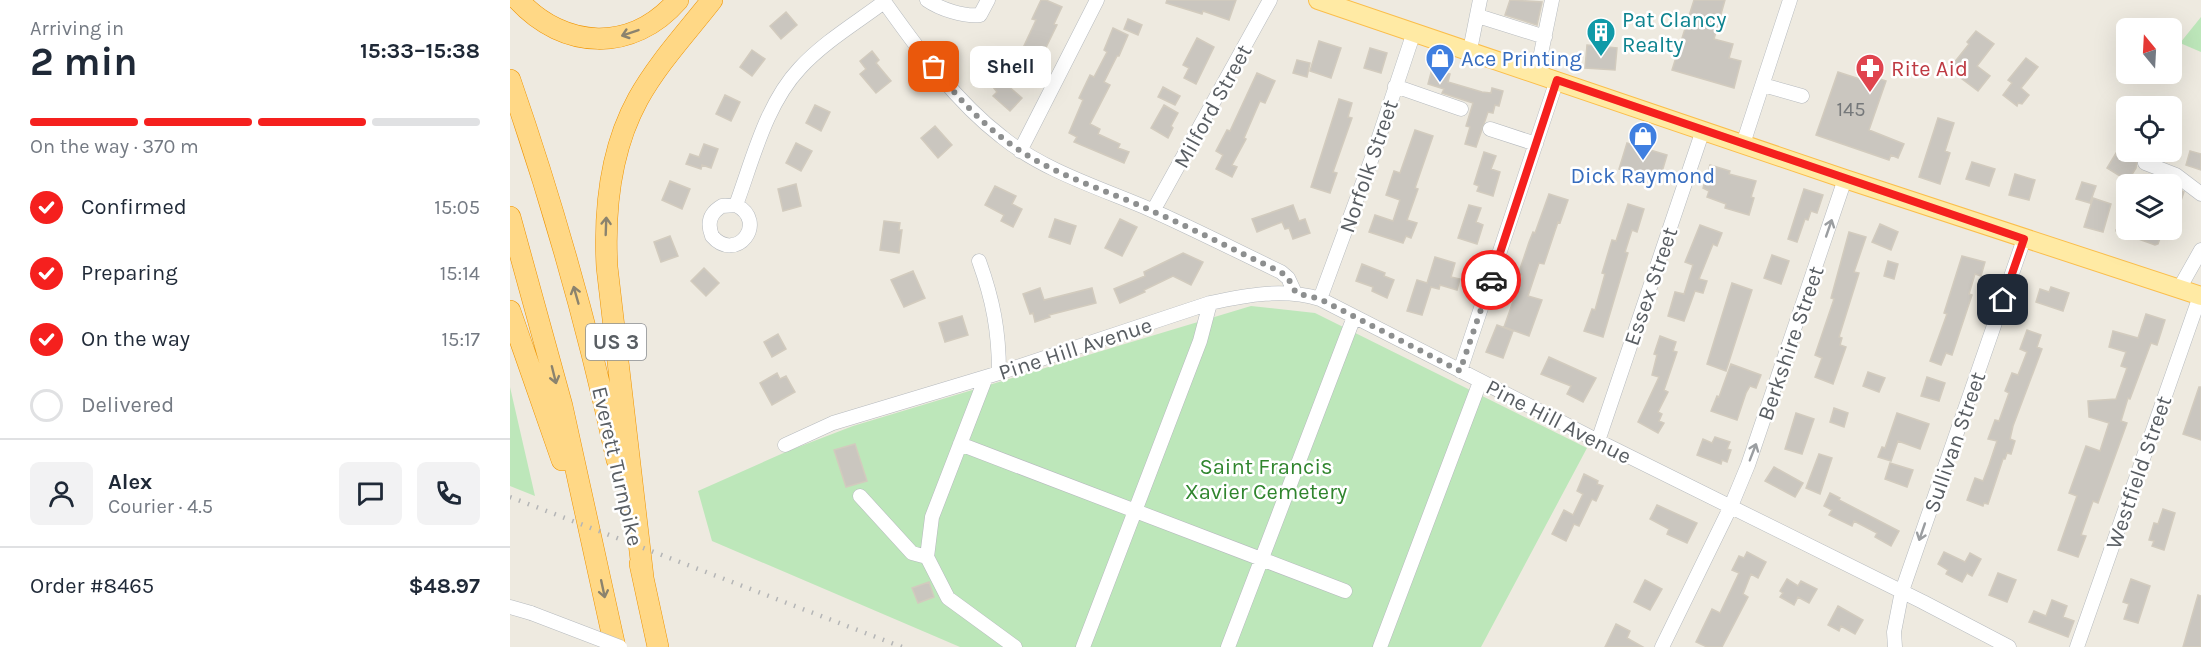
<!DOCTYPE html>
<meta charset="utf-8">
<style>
:root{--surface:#fff;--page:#f2f2f3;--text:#1f2937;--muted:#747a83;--line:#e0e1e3;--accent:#f5201e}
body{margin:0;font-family:Karla,sans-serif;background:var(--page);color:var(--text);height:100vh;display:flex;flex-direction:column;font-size:22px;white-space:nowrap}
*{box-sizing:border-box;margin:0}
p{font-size:20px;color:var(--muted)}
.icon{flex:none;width:33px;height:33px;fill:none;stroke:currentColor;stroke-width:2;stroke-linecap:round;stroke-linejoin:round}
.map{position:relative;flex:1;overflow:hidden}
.panel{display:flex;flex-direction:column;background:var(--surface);width:510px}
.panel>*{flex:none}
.needle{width:39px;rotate:342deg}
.fabs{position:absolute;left:1606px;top:18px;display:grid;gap:12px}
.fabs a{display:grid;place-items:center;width:66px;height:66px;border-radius:9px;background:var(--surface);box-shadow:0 6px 24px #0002;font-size:30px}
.pin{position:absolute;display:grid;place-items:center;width:51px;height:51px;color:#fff;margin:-26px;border-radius:12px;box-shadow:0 3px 9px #0006}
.courier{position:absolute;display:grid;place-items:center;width:60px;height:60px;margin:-30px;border:4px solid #f5201e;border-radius:50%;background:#fff;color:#222;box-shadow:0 2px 8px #0007}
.bubble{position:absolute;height:42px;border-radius:9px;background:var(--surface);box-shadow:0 6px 24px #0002;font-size:20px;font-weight:700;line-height:42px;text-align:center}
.head em{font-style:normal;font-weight:700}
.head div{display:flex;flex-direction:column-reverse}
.head{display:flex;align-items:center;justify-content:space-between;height:102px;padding:0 30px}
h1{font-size:39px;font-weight:700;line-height:45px}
.bar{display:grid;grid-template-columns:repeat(4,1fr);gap:9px 6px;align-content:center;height:72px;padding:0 30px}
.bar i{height:8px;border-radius:4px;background:var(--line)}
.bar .active{background:var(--accent)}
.bar p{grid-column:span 4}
.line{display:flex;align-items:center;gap:15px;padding:0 30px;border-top:2px solid var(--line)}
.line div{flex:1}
.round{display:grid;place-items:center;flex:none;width:63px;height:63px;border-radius:9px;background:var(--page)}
ol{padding:0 30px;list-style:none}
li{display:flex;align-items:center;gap:18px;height:66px}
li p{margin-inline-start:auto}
li .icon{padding:6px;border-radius:50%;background:var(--accent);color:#fff;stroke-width:4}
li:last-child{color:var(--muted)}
li i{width:33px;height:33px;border:3px solid var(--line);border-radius:50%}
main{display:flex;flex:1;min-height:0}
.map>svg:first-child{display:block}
.green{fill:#bde7ba}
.building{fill:#cac6bf;stroke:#d2cbbe;stroke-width:1.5}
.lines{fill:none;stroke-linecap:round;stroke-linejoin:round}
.minor-casing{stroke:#b6babe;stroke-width:15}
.major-casing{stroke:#fbbe4b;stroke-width:20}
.highway-casing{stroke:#ee9300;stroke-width:22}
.minor{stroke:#fff;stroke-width:14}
.major{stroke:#ffeaa4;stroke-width:18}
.highway{stroke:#ffd886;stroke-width:21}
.rail{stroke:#b4b5b6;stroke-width:4.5;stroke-dasharray:1.5 8;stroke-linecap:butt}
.minor-bridge-casing{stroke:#b6babe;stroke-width:15;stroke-linecap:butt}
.minor-bridge{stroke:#fff;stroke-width:14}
.oneway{stroke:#8b836e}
.oneway2{stroke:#9b9ea1}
.done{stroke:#8d8f8f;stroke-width:6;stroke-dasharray:0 10.8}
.route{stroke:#f5201e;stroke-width:8}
.labels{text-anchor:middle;stroke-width:5;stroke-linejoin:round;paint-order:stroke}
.number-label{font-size:20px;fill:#75787a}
.shield{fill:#fff;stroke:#8b8e92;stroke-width:1.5}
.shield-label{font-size:21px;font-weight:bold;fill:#595e63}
.culture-label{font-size:22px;fill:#0d838f;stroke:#fff;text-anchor:start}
.shop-label{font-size:22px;fill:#366cbe;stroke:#fff;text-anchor:start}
.health-label{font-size:22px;fill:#be3a42;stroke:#fff;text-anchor:start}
.street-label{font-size:22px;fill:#595e63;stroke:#fff}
.park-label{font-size:22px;fill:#30852e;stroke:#fff}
</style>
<main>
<section class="panel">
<div class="head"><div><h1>2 min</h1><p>Arriving in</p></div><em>15:33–15:38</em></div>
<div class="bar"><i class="active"></i><i class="active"></i><i class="active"></i><i></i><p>On the way · 370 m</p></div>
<ol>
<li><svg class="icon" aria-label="check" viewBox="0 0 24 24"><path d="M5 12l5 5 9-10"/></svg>Confirmed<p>15:05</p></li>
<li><svg class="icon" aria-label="check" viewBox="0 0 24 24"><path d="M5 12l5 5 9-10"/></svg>Preparing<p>15:14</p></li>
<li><svg class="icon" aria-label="check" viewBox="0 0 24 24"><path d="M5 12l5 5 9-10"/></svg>On the way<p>15:17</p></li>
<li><i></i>Delivered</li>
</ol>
<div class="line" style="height:108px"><a class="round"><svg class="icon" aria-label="person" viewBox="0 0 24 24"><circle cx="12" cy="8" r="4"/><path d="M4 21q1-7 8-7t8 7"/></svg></a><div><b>Alex</b><p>Courier · 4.5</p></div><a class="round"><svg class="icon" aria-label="chat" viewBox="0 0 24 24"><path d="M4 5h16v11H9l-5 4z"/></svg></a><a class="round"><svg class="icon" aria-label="phone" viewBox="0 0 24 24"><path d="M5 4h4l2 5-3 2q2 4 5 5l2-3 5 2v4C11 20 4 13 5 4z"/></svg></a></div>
<div class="line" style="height:78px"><div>Order #8465</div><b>$48.97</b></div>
</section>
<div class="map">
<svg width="1691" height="647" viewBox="0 0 1691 647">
<rect width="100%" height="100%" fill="#eeeae0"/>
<path class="green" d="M1691,17V52L1670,43Z
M741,306L805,313L1077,448L971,647H450L202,541L188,491L278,451L343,426Z
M0,387L25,496L0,486Z"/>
<path class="building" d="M531,0H536L552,7L544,24L547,25L523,74L502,64L510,49L512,50L526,20L522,19Z
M657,0H726L719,20L693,11L692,14L656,3Z
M1000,0L1032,2L1027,25L995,15Z
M1184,0H1215L1204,39L1223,44L1219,58L1231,61L1224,88L1162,70Z
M276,12L287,25L271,39L260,26Z
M618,19L632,25L628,35L614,29Z
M603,28L618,35L609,56H607L594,82L600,85L580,124L590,129L588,134L610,144L608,148L619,152L614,163L564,142L567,137L559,133L573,100L569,98L580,75L584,77L597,52L594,50Z
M1466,31L1484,44L1467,66L1480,76L1468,91L1439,69L1459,44L1457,42Z
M687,38L704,47L686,84L674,78L679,68L673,65Z
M809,41L831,48L821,78L800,71Z
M1077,45L1107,48L1105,70L1075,68Z
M860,48L877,53L871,73L854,68Z
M242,50L255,59L242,76L230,67Z
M362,51L369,60L366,63L381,81L366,93L350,74L356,69L350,61Z
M1516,58L1528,67L1511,88L1519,95L1512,104L1508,103L1507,106L1493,95L1502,83L1498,80Z
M787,60L800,63L797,77L783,73Z
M922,69L940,74L938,82L972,92L981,93L982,88L993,91L989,106L985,105L983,113L978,112L966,147L955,144L960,127L956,126L963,103L932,93L934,89L918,84Z
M1328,72L1362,83L1364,77L1376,81L1359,130L1394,144L1388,158L1381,155L1379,160L1306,135Z
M747,73L765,81L755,103L750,101L734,138L736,139L722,165L727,167L722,177L706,169L713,155L706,151L717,130L720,131Z
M490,79L512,98L500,111L483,96L487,92L483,87Z
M653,87L670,96L665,105L648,97Z
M215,95L230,102L221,121L206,114Z
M829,99L842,103L838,117L842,118L823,172L827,173L820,193L801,187Z
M305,105L320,112L311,131L296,123Z
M654,105L668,113L661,126L663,128L658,138L641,128Z
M1428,118L1444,123L1435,151L1440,153L1430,184L1409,177Z
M425,126L442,145L428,158L411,138Z
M905,130L923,136L905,188L908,189L897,220L907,223L901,238L896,236L893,243L859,232L865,215L883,221L890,200L876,195L884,171L890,173Z
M1617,135V152H1635L1627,159L1626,168L1618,181L1597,168Z
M286,143L302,151L291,171L276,163Z
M1117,143L1157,155L1149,182L1109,169Z
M194,144L208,149L201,168L192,165L191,169L176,164L180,154L189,157Z
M1680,151L1691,154V170L1676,165Z
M974,152L986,156L981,169L990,172L983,196L967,191L969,186L964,184Z
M1462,162L1485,169L1479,186L1456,179Z
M1200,165L1220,171L1219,174L1246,181L1241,197L1244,198L1239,215L1215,208L1216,204L1197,197L1199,191L1193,188Z
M1505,174L1525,180L1519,200L1499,195Z
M160,181L180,189L172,209L152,200Z
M1572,182L1586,186L1580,203L1566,199Z
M286,184L291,206L273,211L268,189Z
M485,186L506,196L502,204L512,209L503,227L491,221L494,215L475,205Z
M1662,186L1674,192L1664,221H1662Z
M1294,189L1313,195L1307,213L1301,211L1298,220L1295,219L1287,242L1278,239Z
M1039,194L1058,200L1050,223L1048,222L1034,264L1029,263L1018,296L1032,300L1019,336L994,327L1012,276L1008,275L1019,242L1023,232L1025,233Z
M1583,198L1601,204L1593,232L1574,227Z
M1118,204L1134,209L1127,232L1122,230L1115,252L1118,253L1093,337L1074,331L1082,309L1085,310L1095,274L1092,273L1102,240L1106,241Z
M783,205L789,221L795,219L800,233L783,239L779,228L775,229L772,222L747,232L742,219Z
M959,205L971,208L966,222L973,225L967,244L948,238Z
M545,219L566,226L560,244L539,237Z
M610,219L627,227L612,256L595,248Z
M374,221L390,223L389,230H392L389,253L370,250Z
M1370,224L1388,232L1381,250L1362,242Z
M1190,225L1212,233L1207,246L1203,244L1189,279L1197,281L1193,293L1185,291L1174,321L1158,316L1165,292L1174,294L1183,265L1175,262Z
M1606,230H1653L1648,244L1645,245L1606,231Z
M1339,232L1356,237L1344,272L1349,273L1329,337L1332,338L1330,345L1336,347L1323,384L1305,377L1312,358L1305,355L1324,299L1321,298Z
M160,236L168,256L151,262L144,242Z
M673,253L693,262L681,285L663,276L634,290L635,292L610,303L604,289L635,276L634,272Z
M1262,255L1279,261L1271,284L1254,278Z
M1452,256L1475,262L1471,276L1465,274L1459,294L1462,295L1442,355L1436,353L1431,365L1420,361L1437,314L1434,313Z
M925,257L945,263L941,277L950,279L947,290L930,285L929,289L921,287L912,315L897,311L907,280L917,283Z
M1378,261L1388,264L1384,279L1374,276Z
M852,264L875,273L874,276L884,280L877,298L862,291L863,287L846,281Z
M194,268L209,283L196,296L181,281Z
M403,271L415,298L394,307L381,280Z
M1222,283L1242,290L1216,371L1197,364Z
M1541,287L1559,293L1553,311L1526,302L1530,289L1539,292Z
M530,288L534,300L582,288L586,303L539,315L540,317L525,322L523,313L520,314L513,294Z
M1636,314L1655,320L1647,345L1641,343L1620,399L1618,398L1611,421L1617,423L1588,503L1583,501L1571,535L1576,536L1568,557L1548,550L1567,496L1559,493L1576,446L1590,451L1599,423L1579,417L1578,401L1606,399L1617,368L1611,366L1616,352L1599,347L1603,331L1628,338Z
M452,316L458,335L435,342L429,323Z
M987,325L1003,331L993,358L976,352Z
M1517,330L1531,335L1527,347L1532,349L1503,426L1500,439L1505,441L1501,454L1497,453L1495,459H1493L1478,504L1474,503L1473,506L1457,500L1465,478L1473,481L1479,465L1487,441L1478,439L1485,420L1489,421L1499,393L1495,391L1502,373L1508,375L1517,352L1510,349Z
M268,334L276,349L262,357L254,342Z
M1150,336L1166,342L1163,351L1167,352L1154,390L1158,392L1148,412L1152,414L1149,421L1154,423L1148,433L1128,422L1149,377L1142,375L1147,355L1144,354Z
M1039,357L1086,378L1073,402L1057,394L1061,386L1031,374Z
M1221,364L1251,375L1246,388L1240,386L1236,393L1227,420L1201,411L1207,396L1209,397Z
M1358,372L1375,378L1369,392L1353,386Z
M267,373L270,379L276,376L285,392L262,405L250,383Z
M1417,377L1435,383L1429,401L1411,396Z
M1689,387H1691V440L1673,434Z
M1324,408L1338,413L1334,427L1320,422Z
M1286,413L1304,419L1292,454L1275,449Z
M1387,413L1419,424L1410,449L1388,441L1381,461L1368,457L1372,447L1375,448Z
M1205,437L1220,442L1217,449L1221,450L1217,462L1212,460L1211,464L1187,455L1193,439L1202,443Z
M345,444L357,481L336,487L324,450Z
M1309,454L1322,458L1310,494L1296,488Z
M1380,463L1403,470L1397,487L1375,479Z
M1264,467L1293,483L1285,497L1255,481Z
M1074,474L1088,481L1087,484L1093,486L1086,501L1082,499L1069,526L1064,524L1056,541L1042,534L1054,510L1063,515L1073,494L1067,491Z
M1320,493L1330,498L1329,500L1389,531L1381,546L1365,537L1367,533L1344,521L1342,526L1319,515L1322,510L1314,506Z
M1147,505L1187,523L1177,543L1157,534L1159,529L1140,519Z
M1653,509L1665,513L1654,550L1642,546L1644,541L1639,540L1644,523L1648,524Z
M1237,552L1256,562L1248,578L1241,574L1233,594L1238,597L1212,647H1197L1186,642L1202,609L1210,613L1229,573L1222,570L1229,556L1234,558Z
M1434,552L1455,562L1460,553L1471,559L1462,576L1457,573L1452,582L1436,574L1438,570L1428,564Z
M1488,573L1506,580L1497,602L1479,595Z
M1277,579L1288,586L1291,581L1307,589L1299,603L1288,597L1284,605L1270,597L1273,593L1270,591Z
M1621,579L1640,586L1628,623L1614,619L1619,604L1613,602Z
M1135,580L1152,589L1140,610L1124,602Z
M419,582L424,597L408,603L402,588Z
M1688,595L1691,596V647H1673Z
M1542,600L1557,606L1553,617L1564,621L1558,637L1519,622L1524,611L1536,616Z
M1328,606L1353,620L1345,634L1331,626L1329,631L1318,625Z
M1106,624L1120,631L1117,638L1133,647H1095Z"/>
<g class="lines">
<g class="minor-casing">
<path id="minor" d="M373,0C408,49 444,100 492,137C534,171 590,188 639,209C684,229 727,251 771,272L778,278L785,293
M417,0C430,9 454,17 470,15L478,0
M968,16L1035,37
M960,50L970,0
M1027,73L1042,0
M1253,85L1292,96
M885,86L951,109
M980,129L1026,144
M1233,144L1280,0
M510,151L587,0
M1635,163L1666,175L1691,194
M226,205C259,222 226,264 202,236C197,223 200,213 212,206L226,205C243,159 256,104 290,68C314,42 346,23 374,2
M643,211L760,0
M469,261C483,300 489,331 489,373
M1669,289L1691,250
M810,299L863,155L904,32
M950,371L1047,80
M476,377L422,517L417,557L438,598L505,647
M1088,441L1193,130
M450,444L835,591
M275,445L323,423L489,373L700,303C737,295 773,288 810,299L1088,441L1413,602L1499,647
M350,496L402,553L417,557
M0,607L21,613
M573,647L690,341L700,303
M718,647L844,317
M870,647L970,382
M1152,647L1221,506L1238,465L1335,179
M1385,647L1384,632L1392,591L1514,239
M1567,647L1690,296"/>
</g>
<g class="major-casing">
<path id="major" d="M808,0L1335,179L1691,296"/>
</g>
<g class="highway-casing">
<path id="highway" d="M8,0C54,50 122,53 168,0
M0,80C43,204 79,332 107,460
M0,217L52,406L105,647
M0,311L52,460
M130,564L148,647
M133,577L97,267C94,210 100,150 128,99C148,63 177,32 202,0"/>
</g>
<use href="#minor" class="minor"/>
<use href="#major" class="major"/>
<use href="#highway" class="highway"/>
<path class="rail" d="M0,497L392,647"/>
<g class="minor-bridge-casing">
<path id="minor-bridge" d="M21,613L110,647"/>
</g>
<use href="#minor-bridge" class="minor-bridge"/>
</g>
<defs><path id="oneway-shaft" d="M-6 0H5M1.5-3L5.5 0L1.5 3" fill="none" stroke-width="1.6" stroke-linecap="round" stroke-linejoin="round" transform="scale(1.5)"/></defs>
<g class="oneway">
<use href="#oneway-shaft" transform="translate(120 33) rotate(161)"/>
<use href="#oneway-shaft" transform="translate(96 226) rotate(-88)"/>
<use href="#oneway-shaft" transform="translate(66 295) rotate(-106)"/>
<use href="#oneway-shaft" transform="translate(44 375) rotate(76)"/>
<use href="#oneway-shaft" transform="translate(93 589) rotate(78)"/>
</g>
<g class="oneway2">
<use href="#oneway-shaft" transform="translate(1319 228) rotate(-71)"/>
<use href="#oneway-shaft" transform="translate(1243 452) rotate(-69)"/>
<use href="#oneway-shaft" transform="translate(1412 532) rotate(109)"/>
</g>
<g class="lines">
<path class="done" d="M424,67C448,99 476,128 509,150C549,177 599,191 642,211C686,230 728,252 771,272L778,278L786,293L810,299L950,371L981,280"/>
<path class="route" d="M981,280L1047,80L1514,239L1493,300"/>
</g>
<defs>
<g id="building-pin" transform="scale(1.5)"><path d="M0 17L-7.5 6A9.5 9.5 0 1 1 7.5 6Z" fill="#0f9aa8" stroke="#fff"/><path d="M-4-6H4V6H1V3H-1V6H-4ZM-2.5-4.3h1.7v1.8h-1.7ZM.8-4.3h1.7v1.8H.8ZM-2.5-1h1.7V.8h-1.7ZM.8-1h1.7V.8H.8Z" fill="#fff"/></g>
<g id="shop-pin" transform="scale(1.5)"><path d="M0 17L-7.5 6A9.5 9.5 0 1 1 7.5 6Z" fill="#3f7fe0" stroke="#fff"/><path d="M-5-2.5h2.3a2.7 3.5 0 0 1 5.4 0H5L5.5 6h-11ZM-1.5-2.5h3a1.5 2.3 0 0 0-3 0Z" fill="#fff"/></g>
<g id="pharmacy-pin" transform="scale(1.5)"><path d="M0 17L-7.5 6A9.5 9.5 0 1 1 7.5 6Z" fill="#e0444e" stroke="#fff"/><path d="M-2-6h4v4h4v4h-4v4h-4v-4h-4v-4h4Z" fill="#fff"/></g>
</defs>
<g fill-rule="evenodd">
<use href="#building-pin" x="1091" y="32"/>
<use href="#shop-pin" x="930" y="58"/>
<use href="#pharmacy-pin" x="1360" y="68"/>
<use href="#shop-pin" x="1133" y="136"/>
</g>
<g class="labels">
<g class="number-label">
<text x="1341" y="116">145</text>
</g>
<rect class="shield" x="76" y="324" width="60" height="36" rx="4.5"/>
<g class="shield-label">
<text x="106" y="349">US 3</text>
</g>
<g class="culture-label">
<text x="1112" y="27">Pat Clancy<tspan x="1112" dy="25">Realty</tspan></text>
</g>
<g class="shop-label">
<text x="951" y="66">Ace Printing</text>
<text x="1133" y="183" text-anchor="middle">Dick Raymond</text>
</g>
<g class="health-label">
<text x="1381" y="76">Rite Aid</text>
</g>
<g class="street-label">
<text transform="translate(702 106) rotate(-61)" y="8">Milford Street</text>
<text transform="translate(858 166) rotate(-71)" y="8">Norfolk Street</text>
<text transform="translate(1140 286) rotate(-71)" y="8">Essex Street</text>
<text transform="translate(1280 343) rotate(-71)" y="8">Berkshire Street</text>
<text transform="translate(565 348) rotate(-18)" y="8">Pine Hill Avenue</text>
<text transform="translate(1049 421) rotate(27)" y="8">Pine Hill Avenue</text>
<text transform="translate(1444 442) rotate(-71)" y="8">Sullivan Street</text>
<text transform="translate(108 466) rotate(77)" y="8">Everett Turnpike</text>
<text transform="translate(1628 472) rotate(-71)" y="8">Westfield Street</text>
</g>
<g class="park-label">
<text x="756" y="474">Saint Francis<tspan x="756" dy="25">Xavier Cemetery</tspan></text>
</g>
</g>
</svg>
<div class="fabs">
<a><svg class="needle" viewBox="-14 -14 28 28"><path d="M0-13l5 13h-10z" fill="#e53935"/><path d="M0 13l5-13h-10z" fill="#747a83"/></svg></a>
<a><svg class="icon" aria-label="locate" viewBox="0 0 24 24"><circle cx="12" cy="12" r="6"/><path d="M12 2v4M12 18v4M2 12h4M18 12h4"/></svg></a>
<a><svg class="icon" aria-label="layers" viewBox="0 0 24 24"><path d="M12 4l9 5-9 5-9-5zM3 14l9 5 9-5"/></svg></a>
</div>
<div class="pin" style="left:424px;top:67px;background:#ea580c"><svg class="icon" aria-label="bag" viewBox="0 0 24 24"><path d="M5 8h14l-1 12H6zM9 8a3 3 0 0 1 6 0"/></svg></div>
<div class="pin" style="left:1493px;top:300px;background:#1f2937"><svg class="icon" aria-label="home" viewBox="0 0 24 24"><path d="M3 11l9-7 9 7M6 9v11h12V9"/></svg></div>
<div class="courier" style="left:981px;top:280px"><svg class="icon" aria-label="car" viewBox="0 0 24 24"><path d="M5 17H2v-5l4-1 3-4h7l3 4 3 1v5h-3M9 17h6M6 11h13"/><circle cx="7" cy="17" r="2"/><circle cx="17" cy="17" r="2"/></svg></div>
<div class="bubble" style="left:460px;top:46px;width:81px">Shell</div>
</div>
</main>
